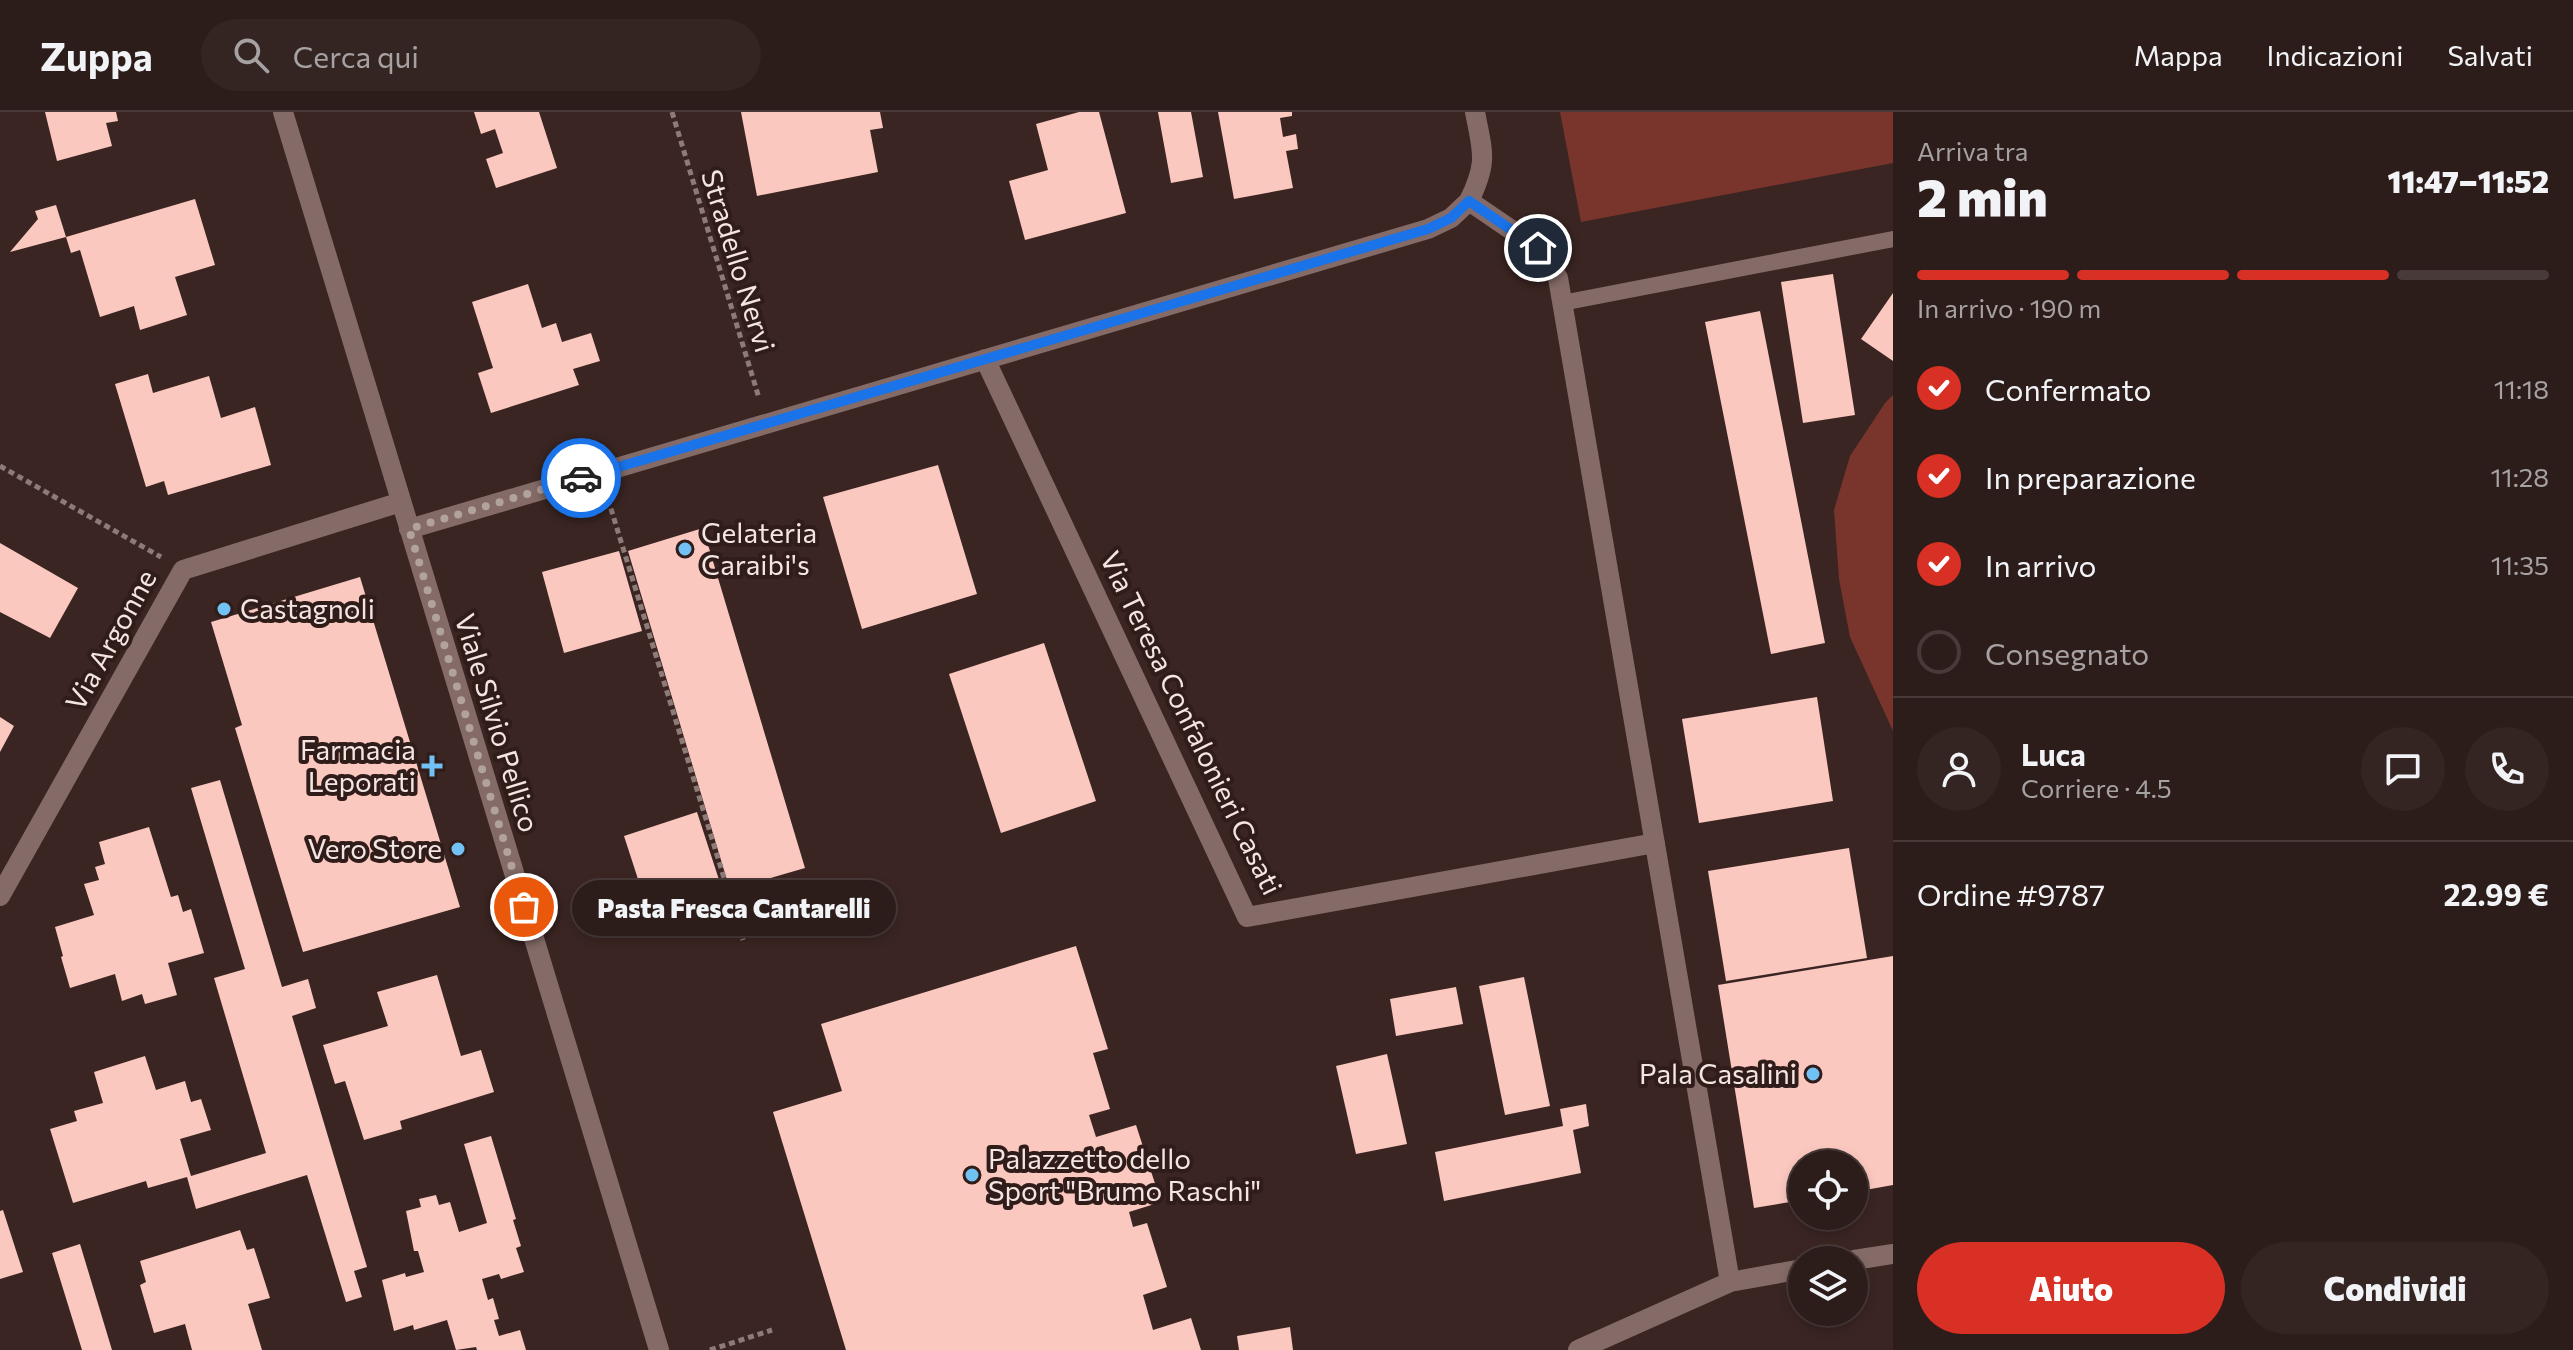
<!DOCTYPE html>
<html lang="it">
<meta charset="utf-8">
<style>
:root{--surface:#2c1c1a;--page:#342523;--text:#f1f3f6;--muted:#a6a1a2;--line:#483a39;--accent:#d93025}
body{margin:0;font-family:Commissioner,sans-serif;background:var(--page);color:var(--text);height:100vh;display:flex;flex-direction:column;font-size:30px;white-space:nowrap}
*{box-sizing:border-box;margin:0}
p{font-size:26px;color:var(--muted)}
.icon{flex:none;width:44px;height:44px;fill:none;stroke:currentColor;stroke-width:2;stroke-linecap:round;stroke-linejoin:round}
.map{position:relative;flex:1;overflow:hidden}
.drawer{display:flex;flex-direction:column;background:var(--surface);width:680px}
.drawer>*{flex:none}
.tools{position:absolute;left:1788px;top:1038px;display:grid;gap:16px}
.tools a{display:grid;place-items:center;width:80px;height:80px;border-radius:50%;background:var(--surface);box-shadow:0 4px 12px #0003,0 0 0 2px var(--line);font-size:40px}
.pin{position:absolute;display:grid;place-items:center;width:68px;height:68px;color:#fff;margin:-34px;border:4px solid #fff;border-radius:50%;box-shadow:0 2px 8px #0007}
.courier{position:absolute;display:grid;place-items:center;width:80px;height:80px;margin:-40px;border:6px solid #1a73e8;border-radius:50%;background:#fff;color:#222;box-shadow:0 2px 10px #0007}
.bubble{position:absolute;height:56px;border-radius:28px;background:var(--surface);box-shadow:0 4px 12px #0003,0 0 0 2px var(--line);font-size:26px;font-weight:800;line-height:56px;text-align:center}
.head em{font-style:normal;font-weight:800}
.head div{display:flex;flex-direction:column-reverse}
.head{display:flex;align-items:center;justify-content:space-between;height:136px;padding:0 24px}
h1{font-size:52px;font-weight:800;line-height:60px}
.bar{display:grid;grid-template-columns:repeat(4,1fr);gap:12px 8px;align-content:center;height:96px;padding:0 24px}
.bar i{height:10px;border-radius:6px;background:var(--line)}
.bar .on{background:var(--accent)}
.bar p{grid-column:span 4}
.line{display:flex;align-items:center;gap:20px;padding:0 24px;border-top:2px solid var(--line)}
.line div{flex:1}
.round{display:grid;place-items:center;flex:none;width:84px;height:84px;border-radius:42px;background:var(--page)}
ol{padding:0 24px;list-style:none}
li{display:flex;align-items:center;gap:24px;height:88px}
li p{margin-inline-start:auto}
li .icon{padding:8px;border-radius:50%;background:var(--accent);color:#fff;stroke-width:4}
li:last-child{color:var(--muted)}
li i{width:44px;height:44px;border:4px solid var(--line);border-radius:50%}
.action{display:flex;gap:16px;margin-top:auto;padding:16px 24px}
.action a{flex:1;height:92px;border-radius:48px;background:var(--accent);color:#fff;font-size:32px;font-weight:800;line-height:92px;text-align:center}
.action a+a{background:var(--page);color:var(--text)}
header{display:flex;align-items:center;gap:48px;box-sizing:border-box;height:112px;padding:0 40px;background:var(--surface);border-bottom:2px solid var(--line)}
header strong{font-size:38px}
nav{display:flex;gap:44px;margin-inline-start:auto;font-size:28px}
.search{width:560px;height:72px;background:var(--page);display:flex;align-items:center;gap:20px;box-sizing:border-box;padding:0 28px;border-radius:44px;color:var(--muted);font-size:30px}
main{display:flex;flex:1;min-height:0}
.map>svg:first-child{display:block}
.green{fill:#79352c}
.building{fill:#fbc8bf}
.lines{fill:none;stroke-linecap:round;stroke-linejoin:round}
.path{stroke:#8d7b78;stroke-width:5;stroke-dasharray:6 4;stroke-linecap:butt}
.service{stroke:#846b67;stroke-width:16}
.minor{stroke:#846b67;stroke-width:20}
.secondary{stroke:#846b67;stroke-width:20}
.done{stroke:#b2a29f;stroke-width:8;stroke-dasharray:0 14.4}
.route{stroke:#1a73e8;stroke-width:10}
.poi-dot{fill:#72c1f5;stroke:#301c19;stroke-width:3}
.labels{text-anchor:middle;stroke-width:8;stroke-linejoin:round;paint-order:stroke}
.street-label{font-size:28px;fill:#f3e5e2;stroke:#301c19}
.poi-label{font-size:28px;fill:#f3e5e2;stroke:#301c19;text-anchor:start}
</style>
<header>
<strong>Zuppa</strong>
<div class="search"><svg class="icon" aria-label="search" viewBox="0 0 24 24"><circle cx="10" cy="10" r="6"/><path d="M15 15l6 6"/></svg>Cerca qui</div>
<nav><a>Mappa</a><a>Indicazioni</a><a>Salvati</a></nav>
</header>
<main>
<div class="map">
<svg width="1893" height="1238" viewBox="0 0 1893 1238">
<rect width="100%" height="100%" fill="#3a2522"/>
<path class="green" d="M1560,0H1893V51L1581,110Z
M1893,283V619L1850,525L1839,467L1834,398L1850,344L1885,291Z"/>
<path class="building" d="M45,0H116L118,9L106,11L112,34L57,49Z
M474,0H539L557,56L496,76L486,47L503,41L495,17L481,22Z
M741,0H880L883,16L870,18L878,60L757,84Z
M1079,0H1099L1126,101L1025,128L1009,69L1048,58L1036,12Z
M1158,0H1191L1203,65L1171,71Z
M1218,0H1292V4L1280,6L1283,25L1296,22L1298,37L1286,39L1293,76L1234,87Z
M195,87L215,153L175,165L187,203L140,218L134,194L100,205L80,138L71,141L66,125Z
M56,93L66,125L10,140L38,107L35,99Z
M1833,162L1855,303L1803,311L1781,170Z
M528,172L542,216L556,211L562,230L591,221L600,249L573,257L579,273L491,301L478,261L493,256L472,190Z
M1893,181V249L1861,227Z
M1760,199L1825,531L1771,542L1705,210Z
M148,262L153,281L209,264L221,306L255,295L271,353L168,383L164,369L146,375L115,272Z
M938,353L977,482L862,517L823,385Z
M703,416L805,756L730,778L628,439Z
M0,431L78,476L50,526L0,500Z
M619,439L642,519L564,541L542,460Z
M360,465L460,795L303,840L235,616L242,613L211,510Z
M1044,531L1096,689L1001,721L949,562Z
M1817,585L1833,689L1699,711L1682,607Z
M0,605L14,614L0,640Z
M220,668L282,875L308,867L316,896L292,904L367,1155L354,1159L362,1185L346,1190L307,1063L196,1097L187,1065L148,1076L146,1069L73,1091L50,1017L77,1009L74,999L103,991L94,960L145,944L156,978L185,969L191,990L201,987L211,1018L180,1027L191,1064L266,1041L214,866L245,857L191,676Z
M697,700L722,777L649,801L624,724Z
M149,715L171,785L178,783L183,800L191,797L204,841L168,851L177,883L145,892L142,882L122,889L115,862L70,876L61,845L63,844L55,815L94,803L84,772L99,768L95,755L105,752L99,730Z
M1849,736L1867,846L1726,869L1708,759Z
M1076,834L1108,937L1093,941L1110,997L1089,1003L1096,1025L1136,1013L1161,1090L1129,1100L1133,1115L1147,1111L1167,1175L1143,1183L1153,1218L1191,1206L1201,1238H846L773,1000L842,979L821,912Z
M1893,844V1073L1854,1080V1052H1802V1088L1754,1096L1718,873Z
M437,863L461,944L481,938L494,980L400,1009L402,1017L364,1028L345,969L335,972L323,933L388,914L377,880Z
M1524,865L1550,994L1505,1003L1479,874Z
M1456,875L1463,912L1396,924L1390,887Z
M1387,942L1407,1032L1356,1042L1336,954Z
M1586,992L1589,1014L1573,1018L1581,1061L1444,1089L1435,1040L1563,1014L1560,997Z
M491,1024L516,1107L513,1108L521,1134L516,1136L524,1160L501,1167L499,1162L482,1167L488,1188L493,1186L499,1207L494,1208L499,1224L520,1218L526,1238H477L476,1235L456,1238L447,1208L414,1218L413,1213L394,1219L382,1168L405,1161L406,1165L424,1160L418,1139H414L406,1099L421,1095L419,1087L436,1083L439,1093L450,1090L459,1120L487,1111L464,1032Z
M3,1098L23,1160L0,1167V1099Z
M240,1118L247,1138L254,1136L270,1186L248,1192L262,1238H192L185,1212L154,1221L140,1173L146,1170L140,1149Z
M80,1132L112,1238H82L52,1141Z
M1290,1215L1293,1238H1239L1237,1224Z"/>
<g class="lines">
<path class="path" d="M672,0L759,286
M0,354L161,445
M608,387L743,828
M710,1238L772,1218"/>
<path class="service" d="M1562,191L1893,127"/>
<path class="minor" d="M1469,89C1488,50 1483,41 1475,0
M985,247L1247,805L1655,731
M409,417L1428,117L1451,106L1469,89L1538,136L1558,166L1730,1170
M0,784L183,458L401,390
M1854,1148L1893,1142
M1578,1238L1730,1170L1802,1157"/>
<path class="secondary" d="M283,0L659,1238"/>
</g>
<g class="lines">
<path class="done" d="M524,795L409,417L581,366"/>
<path class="route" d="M581,366L1428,117L1451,106L1469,89L1538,136"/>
</g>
<g class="poi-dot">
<circle cx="685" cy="437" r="8"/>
<circle cx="224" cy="497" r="8"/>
<path d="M428 642h8v8h8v8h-8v8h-8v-8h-8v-8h8z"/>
<circle cx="458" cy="737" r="8"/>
<circle cx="1813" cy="962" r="8"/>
<circle cx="972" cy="1063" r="8"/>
</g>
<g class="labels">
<g class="street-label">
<text transform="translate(738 149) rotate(73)" y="10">Stradello Nervi</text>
<text transform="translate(111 528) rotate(-61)" y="10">Via Argonne</text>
<text transform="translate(497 611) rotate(73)" y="10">Viale Silvio Pellico</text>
<text transform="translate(1191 611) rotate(64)" y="10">Via Teresa Confalonieri Casati</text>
</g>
<g class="poi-label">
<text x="701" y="431">Gelateria<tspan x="701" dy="32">Caraibi's</tspan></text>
<text x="240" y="507">Castagnoli</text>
<text x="416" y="648" text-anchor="end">Farmacia<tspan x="416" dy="32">Leporati</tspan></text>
<text x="442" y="747" text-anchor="end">Vero Store</text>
<text x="1797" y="972" text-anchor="end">Pala Casalini</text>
<text x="988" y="1057">Palazzetto dello<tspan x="988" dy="32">Sport "Brumo Raschi"</tspan></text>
</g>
</g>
</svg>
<div class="tools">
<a><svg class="icon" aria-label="locate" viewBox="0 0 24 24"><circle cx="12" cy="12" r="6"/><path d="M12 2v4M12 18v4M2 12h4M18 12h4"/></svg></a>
<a><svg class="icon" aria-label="layers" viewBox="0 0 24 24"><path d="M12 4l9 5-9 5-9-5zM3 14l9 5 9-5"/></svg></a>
</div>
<div class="pin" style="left:524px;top:795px;background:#ea580c"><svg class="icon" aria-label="bag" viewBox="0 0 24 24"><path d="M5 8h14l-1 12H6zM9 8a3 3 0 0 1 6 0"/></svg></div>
<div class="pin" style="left:1538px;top:136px;background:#1f2937"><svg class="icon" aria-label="home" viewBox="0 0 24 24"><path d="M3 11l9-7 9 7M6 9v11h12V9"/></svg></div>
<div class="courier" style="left:581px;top:366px"><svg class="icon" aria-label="car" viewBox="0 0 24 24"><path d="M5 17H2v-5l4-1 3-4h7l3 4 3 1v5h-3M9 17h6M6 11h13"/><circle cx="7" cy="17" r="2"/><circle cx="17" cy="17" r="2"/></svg></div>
<div class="bubble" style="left:572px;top:768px;width:324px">Pasta Fresca Cantarelli</div>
</div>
<section class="drawer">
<div class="head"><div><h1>2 min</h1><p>Arriva tra</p></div><em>11:47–11:52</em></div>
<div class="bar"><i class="on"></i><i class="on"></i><i class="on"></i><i></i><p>In arrivo · 190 m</p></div>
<ol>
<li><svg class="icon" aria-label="check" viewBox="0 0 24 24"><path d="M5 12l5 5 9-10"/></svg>Confermato<p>11:18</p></li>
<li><svg class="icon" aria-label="check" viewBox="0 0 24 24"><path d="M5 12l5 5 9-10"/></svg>In preparazione<p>11:28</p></li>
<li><svg class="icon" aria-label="check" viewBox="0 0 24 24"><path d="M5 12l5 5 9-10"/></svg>In arrivo<p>11:35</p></li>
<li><i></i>Consegnato</li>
</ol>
<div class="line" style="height:144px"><a class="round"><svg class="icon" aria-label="person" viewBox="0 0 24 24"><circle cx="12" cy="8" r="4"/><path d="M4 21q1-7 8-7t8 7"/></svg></a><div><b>Luca</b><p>Corriere · 4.5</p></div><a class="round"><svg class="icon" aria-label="chat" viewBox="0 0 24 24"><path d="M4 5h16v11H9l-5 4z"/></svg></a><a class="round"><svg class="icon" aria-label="phone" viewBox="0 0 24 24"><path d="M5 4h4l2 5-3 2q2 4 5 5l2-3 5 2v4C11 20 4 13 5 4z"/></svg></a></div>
<div class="line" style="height:104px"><div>Ordine #9787</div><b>22.99 €</b></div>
<div class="action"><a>Aiuto</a><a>Condividi</a></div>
</section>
</main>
